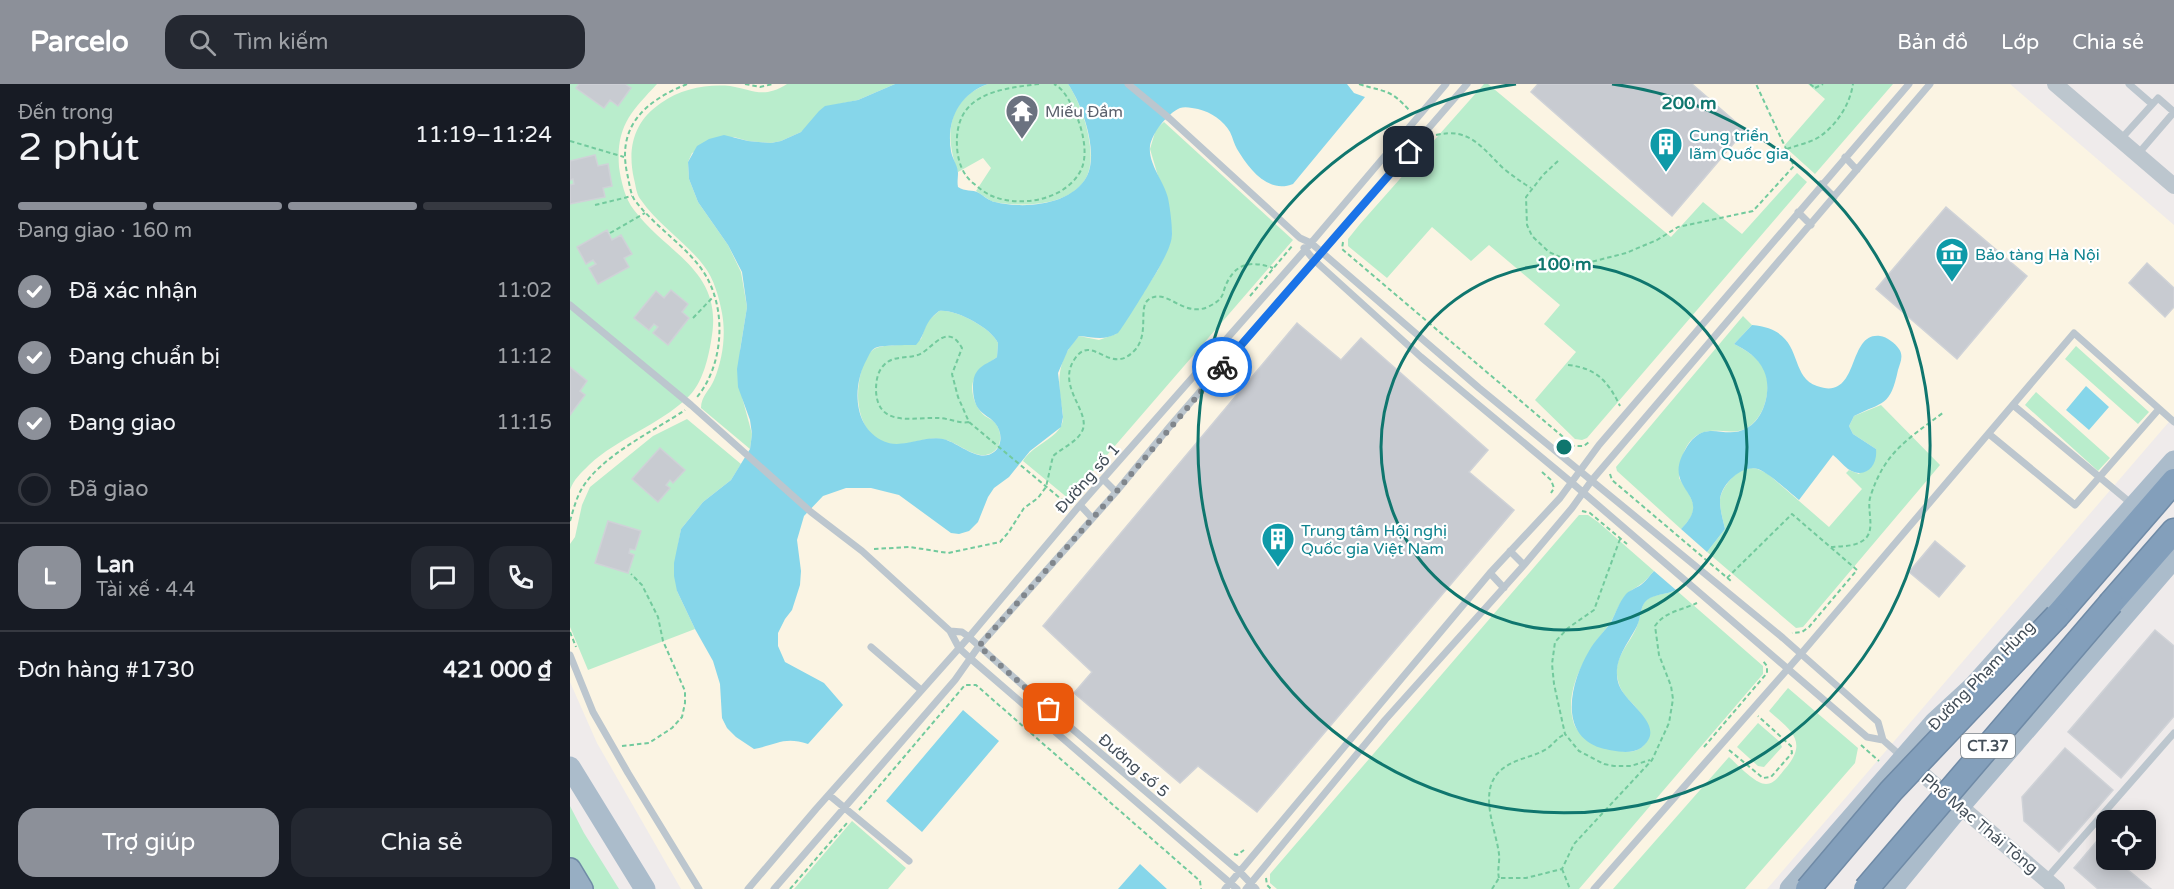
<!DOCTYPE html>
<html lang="vi">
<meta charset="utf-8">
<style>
:root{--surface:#171b24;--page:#242831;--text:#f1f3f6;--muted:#9ea1a6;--line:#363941;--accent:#8c9099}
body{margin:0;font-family:"Varela Round",sans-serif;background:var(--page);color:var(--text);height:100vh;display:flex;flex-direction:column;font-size:22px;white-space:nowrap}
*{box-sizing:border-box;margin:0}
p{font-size:20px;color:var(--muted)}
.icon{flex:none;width:33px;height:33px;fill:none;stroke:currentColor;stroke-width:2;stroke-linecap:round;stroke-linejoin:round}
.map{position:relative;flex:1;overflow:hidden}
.panel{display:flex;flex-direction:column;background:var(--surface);width:570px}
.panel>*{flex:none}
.buttons{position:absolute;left:1526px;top:726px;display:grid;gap:12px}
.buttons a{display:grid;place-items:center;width:60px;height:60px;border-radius:12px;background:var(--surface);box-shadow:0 3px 15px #0003;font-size:30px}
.pin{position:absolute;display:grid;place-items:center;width:51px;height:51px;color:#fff;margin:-26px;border-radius:12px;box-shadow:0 3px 9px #0006}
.courier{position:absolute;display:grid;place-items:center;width:60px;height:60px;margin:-30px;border:4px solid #1a73e8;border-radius:50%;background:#fff;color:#222;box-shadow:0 2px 8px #0007}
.headline em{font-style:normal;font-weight:600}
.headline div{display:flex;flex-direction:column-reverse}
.headline{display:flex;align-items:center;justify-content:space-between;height:102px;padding:0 18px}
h1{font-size:39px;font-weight:600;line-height:45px}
.bar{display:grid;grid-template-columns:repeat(4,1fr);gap:9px 6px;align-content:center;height:72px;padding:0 18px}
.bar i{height:8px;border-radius:4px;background:var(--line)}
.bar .selected{background:var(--accent)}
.bar p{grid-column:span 4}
.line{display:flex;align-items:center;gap:15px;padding:0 18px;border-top:2px solid var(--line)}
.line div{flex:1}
.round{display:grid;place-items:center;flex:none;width:63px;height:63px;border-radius:18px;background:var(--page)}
ol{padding:0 18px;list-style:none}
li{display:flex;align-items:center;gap:18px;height:66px}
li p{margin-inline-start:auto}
li .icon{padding:6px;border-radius:50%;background:var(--accent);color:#fff;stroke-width:4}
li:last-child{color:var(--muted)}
li i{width:33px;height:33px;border:3px solid var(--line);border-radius:50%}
.action{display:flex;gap:12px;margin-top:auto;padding:12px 18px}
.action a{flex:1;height:69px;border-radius:18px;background:var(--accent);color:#fff;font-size:24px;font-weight:600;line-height:69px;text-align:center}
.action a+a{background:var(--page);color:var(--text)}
header{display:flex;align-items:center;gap:36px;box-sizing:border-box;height:84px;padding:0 30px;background:var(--accent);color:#fff}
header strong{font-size:28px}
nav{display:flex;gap:33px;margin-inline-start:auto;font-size:21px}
.search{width:420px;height:54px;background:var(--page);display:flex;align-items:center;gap:15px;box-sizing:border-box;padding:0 21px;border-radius:18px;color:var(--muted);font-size:22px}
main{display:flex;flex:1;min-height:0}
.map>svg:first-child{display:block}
.commercial{fill:#fbf4e3}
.green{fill:#b9edcc}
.water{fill:#86d6ea;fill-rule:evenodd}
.building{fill:#c8cbd1;stroke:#cfd2d7;stroke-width:1.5}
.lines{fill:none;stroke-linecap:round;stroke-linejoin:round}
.trunk-casing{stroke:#6f8aa6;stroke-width:24}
.motorway-casing{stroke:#6f8aa6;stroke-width:27}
.path{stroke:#72ca9d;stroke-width:2;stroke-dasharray:4.5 3;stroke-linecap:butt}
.service{stroke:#bcc6ce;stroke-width:7}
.tertiary{stroke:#bcc6ce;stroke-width:16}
.primary{stroke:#abbccb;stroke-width:21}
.trunk{stroke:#97aec3;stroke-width:21}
.motorway{stroke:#839fbb;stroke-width:24}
.motorway-bridge-casing{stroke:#6f8aa6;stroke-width:27;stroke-linecap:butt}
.motorway-bridge{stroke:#839fbb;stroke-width:24}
.done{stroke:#80868c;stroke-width:6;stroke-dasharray:0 10.8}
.route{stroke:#1a73e8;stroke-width:8}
.ring{fill:none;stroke:#0f766e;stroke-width:3}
.labels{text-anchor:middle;stroke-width:4.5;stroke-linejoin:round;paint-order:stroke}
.shield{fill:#fff;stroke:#7c848b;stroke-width:1.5}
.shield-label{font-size:15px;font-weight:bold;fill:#444f59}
.worship-label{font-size:16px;fill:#5b616d;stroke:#fff;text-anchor:start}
.culture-label{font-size:16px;fill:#0d838f;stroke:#fff;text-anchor:start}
.street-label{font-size:16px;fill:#444f59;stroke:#fff}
.centre{fill:#0f766e;stroke:#fff;stroke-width:3}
.ring-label{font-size:18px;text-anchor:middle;font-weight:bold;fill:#0f766e;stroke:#fff;stroke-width:4.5;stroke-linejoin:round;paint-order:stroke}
</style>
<header>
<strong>Parcelo</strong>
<div class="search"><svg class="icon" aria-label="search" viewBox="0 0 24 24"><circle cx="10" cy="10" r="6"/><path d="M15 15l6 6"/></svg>Tìm kiếm</div>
<nav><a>Bản đồ</a><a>Lớp</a><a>Chia sẻ</a></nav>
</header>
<main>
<section class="panel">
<div class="headline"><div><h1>2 phút</h1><p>Đến trong</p></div><em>11:19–11:24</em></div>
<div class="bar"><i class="selected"></i><i class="selected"></i><i class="selected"></i><i></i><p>Đang giao · 160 m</p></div>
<ol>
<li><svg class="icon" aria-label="check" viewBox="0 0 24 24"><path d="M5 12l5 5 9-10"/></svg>Đã xác nhận<p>11:02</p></li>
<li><svg class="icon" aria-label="check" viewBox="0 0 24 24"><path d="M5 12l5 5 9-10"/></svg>Đang chuẩn bị<p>11:12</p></li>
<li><svg class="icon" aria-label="check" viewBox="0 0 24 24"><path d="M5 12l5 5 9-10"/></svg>Đang giao<p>11:15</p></li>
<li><i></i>Đã giao</li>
</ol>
<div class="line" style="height:108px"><b class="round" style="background:var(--accent);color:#fff">L</b><div><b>Lan</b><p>Tài xế · 4.4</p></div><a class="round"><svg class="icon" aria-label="chat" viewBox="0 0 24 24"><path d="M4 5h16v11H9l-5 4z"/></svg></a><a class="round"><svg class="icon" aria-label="phone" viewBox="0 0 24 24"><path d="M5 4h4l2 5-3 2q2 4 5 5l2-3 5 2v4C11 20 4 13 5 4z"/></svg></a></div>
<div class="line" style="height:78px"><div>Đơn hàng #1730</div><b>421 000 ₫</b></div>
<div class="action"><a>Trợ giúp</a><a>Chia sẻ</a></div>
</section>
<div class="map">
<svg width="1604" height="805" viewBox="0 0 1604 805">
<rect width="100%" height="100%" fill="#efebeb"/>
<path class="commercial" d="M0,0H1440L1604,141V332L1197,805H111L27,659L0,598Z"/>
<path class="green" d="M0,0H87C61,28 46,42 49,83C51,97 55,115 64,126C96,169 152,186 142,251C139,272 133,300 117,314C89,341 48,354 19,381C11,389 4,395 0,406Z
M217,0H325L288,16L264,21L231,48L211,57L201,59L178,57L164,53L122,69L118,78L119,95L128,118L158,161L171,188L177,223L170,266L172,313L182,350L180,365L131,324C131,312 140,306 144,296C153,275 156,250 152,229C149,213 144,195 134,182C116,158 88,141 71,116C66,110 66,102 64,95C57,64 64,37 91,19C111,5 136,0 160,2C184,6 193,15 217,0Z
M418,0H498C512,20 528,68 517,92C504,119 465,122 439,120C434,119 427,119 421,117C416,114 411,110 406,107L421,84L413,74L388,88C374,52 377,15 418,0Z
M914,0H918L1101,153L1133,118L1172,150L1227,89L1237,98L1017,354L1012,356L1005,355L965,316L1006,268L974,240L990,221L919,161L901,177L862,143L817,194L778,162V155L790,140Z
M1238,0H1323L1245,90L1214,62L1255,15Z
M594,38L723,156L499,415L453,377C462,362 485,355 491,342C495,334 492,326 491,318C487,292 489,273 509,252L529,256L546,250L588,186L599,162L602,151L597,113L588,92L580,65L586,45Z
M369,227C386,225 421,244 428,259L427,273C418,280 409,284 404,295C399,306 405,324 415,332C418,334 423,336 426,340C432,348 432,362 423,368C407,379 388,357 372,355C356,352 339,362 322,360C293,357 285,323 289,299C298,245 317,271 351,255L357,238Z
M1173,232L1182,241L1164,260C1176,266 1189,274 1195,287C1202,306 1194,336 1175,345C1159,352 1142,341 1126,352C1112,362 1111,379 1109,394C1123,417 1132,424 1111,445L1047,387L1046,383Z
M1506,262L1579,328L1568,340L1495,275Z
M1466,308L1540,374L1528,387L1455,321Z
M1311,321L1370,381L1233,543L1226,544L1137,468L1155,445C1153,436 1150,426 1150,417C1150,406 1164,388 1175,385C1184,382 1190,386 1198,390L1259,443L1292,405L1276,389L1279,386L1289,390L1306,365L1283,350L1279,342L1284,332Z
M117,335L171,380L161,396L133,418L111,445L108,461L107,507L125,545L18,586L0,543V460L5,453L12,421L20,403L83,352Z
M1009,431H1018L1028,438L1084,487C1080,491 1076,497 1071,500C1066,504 1060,506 1056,511C1049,519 1046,530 1040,539C1020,566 992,603 1004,640C1007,649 1016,652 1025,657C1042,666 1070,678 1079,652C1076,644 1074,633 1068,626C1062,618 1052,611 1049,600C1040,573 1062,560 1068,539C1071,531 1070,520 1079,514C1087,510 1098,510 1106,506L1193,582V590L1009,805H707L700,799V790Z
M1218,604L1288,664L1285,679L1175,805H1043L1159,673C1167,680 1185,700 1196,700C1204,700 1209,692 1214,686C1239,658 1222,647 1199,627Z
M1188,639L1210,658L1212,663L1194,683L1188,682L1167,663Z
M0,722L14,749L49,805H19L0,773Z
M282,737L336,784L318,805H224Z"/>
<path class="water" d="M325,0H418C389,10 376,37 381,67C382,74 388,82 388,89C388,94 387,98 388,103C395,108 402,105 409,109C414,112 419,117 425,118C453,125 501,122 517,92C529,68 512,20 498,0H777L784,9L795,13L723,100C698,110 679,85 667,65C664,60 663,54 660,48C654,37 641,28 628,25C623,24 615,22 610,24C597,30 582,49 580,62C578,80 594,97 598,114C600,124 602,139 602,150C602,161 594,174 589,184C585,191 551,247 548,249C535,257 523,253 509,252L498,266L488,289L493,333L491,343L460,367L439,393L424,404L418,413L408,438L399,447L389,450L381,449L329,411L301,404H276L253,412L234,432L227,456L231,487L230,501L222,526L215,535L208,549V562L215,578L254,599L273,621L238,660C214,652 206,661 184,665L166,653L157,644L152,634L150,600L143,577L125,545L107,507L104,492V479L111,445L133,418L161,396L180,365L182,350L180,336L168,303L167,285L177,223L172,188L158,161L128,118L119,95L118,78L127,62L139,55L154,51L178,57L201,59L211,57L231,48L249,27L255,22L288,16ZM369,227C386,225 421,244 428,259L427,273C421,278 413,280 408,286C404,291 403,296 403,303C403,310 404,318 408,324C413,331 420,333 425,339C432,347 433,361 424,368C409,380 388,358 373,355C353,351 330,367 311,356C282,341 283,299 297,275C299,271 301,266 305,264C310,261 339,261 346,261C357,249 352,240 369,227Z
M1182,241C1237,246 1216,291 1247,302C1291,318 1276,248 1310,252C1317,253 1325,259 1329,265C1334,272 1330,279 1328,286C1320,323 1314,317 1284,332L1279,342L1283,350L1306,365C1308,382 1295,396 1278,385C1273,381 1268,375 1263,371L1229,416C1219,408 1199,389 1188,385C1172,380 1150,401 1150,417C1150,426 1153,436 1155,445L1137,468L1111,445C1146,410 1092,407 1114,368C1134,330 1153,358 1177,344C1195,334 1202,304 1194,287C1188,273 1176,266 1164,260Z
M1516,302L1539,323L1519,346L1496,326Z
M1084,487L1106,506C1098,510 1088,510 1080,514C1069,520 1072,532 1067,542C1058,560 1041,578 1049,601C1056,621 1099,642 1071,664C1061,671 1042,667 1031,664C987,650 1001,597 1019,567C1025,556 1034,548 1041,538C1046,529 1049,518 1056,510C1060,506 1067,504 1072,500C1076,497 1080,491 1084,487Z
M393,626L429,657L352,748L316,717Z
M570,780L597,805H548Z"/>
<path class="building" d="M9,0H55L61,4L48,22L40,16L34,24L6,4Z
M968,0H1122L1175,46L1102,132L961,8Z
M25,71L28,82L38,80L42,102L33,104L35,113L0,120V101L4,100L3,95L0,96V77Z
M1376,123L1457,192L1387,275L1306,205Z
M37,146L42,156L51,151L62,170L54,174L59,183L28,200L19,184L26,180L23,176L16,180L7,163Z
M1577,179L1604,204V223L1595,233L1559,199Z
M101,206L118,220L112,228L119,234L98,261L83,249L88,243L84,240L79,246L64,234L86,207L94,214Z
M727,239L771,276L791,254L918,366L899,388L944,426L687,728L628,682L610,699L504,609L522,588L473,542Z
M0,283L17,297L10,307L15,311L0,331Z
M90,364L115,386L103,399L100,396L96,401L100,404L88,418L62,395Z
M38,437L71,447L65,466L60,465L59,469L64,471L58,489L25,479Z
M1365,457L1395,482L1369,513L1339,488Z
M1585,546L1604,562V632L1551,694L1498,648Z
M1495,664L1543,706L1489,768L1454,737L1452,713Z
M1526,758L1536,767V776H1546L1581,805H1528L1504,784Z"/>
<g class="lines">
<g class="trunk-casing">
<path id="trunk" d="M0,785L12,805"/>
</g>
<g class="motorway-casing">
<path id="motorway" d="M1541,519L1604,447
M1487,532L1604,397"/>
</g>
<path class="path" d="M117,0C76,17 47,41 57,89C59,97 60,108 64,115C84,143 120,164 136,192C157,228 153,282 127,313
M175,0L190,3L203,0
M469,0C427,5 384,10 387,63C388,77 392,90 403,99C409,104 415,109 422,112C451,124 496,116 511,86C519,69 512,44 505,28C500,18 494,5 484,0
M789,0C817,9 819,4 840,27
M1240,0L1245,4
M1245,4L1253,0
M866,51C900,43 912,64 934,85C943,92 951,98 961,104
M0,57L54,73
M1217,65C1227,61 1240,59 1249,53C1267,41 1280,20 1283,0
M988,77L973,91L956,113L957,141L962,152L979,168L997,176L1017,179L1056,169L1087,156L1108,143L1183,127L1224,82L1186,0
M25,121L62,112
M40,149L75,129
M773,158L772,165L999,358L1004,362H1014L1019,358
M680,212L723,161
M123,234L144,212
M998,281C1026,284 1038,297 1050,322
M399,338C390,340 378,334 368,334C343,333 308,344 306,307C306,298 307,288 314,281C324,270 340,276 352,269C365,261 378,239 392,264L382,290L388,313L399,338L497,420
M972,388L981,396L984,404L981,409
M1040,390L1042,396L1161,497
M1012,427L1020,429L1057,460
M0,437C3,427 6,415 11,406C30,372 84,347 115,326
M1050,455L1024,526L998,544L985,558L982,580L984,600L995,650L1009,667L1034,680L1044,682H1061L1080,676
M1261,463C1273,462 1287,463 1296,454C1305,444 1297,426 1300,414C1314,368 1338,355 1374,328
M304,465L340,463L378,469L430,458L438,449L454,424L468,414L476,403L483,372C492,364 505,359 511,349C524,330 486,304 504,276C522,247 539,293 564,267C580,251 568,224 578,216C596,202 612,234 638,223C658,213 650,209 659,195C669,177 686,178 703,184
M1157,494L1222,430L1287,486L1239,543L1232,548L1222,549
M0,548L6,563
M1291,661L1309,677
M52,662L79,659L102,644L112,633L115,619V607L93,557L88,533L72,501L61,490
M1134,663L1197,589V582L1193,577
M1159,666L1193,694L1201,693L1222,669L1221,662L1188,632
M289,726L395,601H406L630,797L631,805
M664,770L667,771L674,766
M992,785L1000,805
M696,794L697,801L701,805
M929,794C927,786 930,778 929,770C926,745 907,707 931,686C944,675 959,674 973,667C982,663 986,654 995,650
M220,805L277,739
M922,805L929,794H956L992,785L1004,760L1082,676L1099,639L1103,615L1101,602L1089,571L1085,542C1094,528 1112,526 1127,519"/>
<path class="service" d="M558,0L599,34L730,154L741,159L909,304L1213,554L1308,638L1313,656
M1559,0L1582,20
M1550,56L1588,14L1604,28L1568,70
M1275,73L1287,86
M1251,100L1264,113
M1228,128L1241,141
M734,164L744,176L851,273L1001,398L1297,653L1313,656L1331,672
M0,221L121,321L241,428L292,467L380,547L389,564L401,575L667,805
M1443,321L1563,421
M1419,350L1505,421L1589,325
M534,396L546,408
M510,421L522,434
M940,467L954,481
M920,489L934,504
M380,547L392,548L399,553L479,625L669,787L686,805
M301,563L351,606
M0,571L23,628L58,689L129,805
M259,711L339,777
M1476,795L1604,649
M178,805L246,725L399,553L510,421L735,166L876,0
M204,805L385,596L409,562L546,408L601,341L897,0
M655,805L920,489L990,414L1029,361L1339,0
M676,805L815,636L954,481L1002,424L1022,396L1360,0
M1024,805L1230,571L1504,249L1604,338"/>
<path class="tertiary" d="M1485,0L1604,102
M1337,677L1487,805"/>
<path class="primary" d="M0,683L75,805
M1220,805L1365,638L1404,602L1604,377
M1322,805L1390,722L1604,474"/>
<use href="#trunk" class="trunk"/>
<use href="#motorway" class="motorway"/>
<g class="motorway-bridge-casing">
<path id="motorway-bridge" d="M1238,805L1321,707L1487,532
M1296,805L1541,519"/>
</g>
<use href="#motorway-bridge" class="motorway-bridge"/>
</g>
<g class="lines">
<path class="done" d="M479,625L409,562L546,408L652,283"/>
<path class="route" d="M652,283L839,68"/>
</g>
<g class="ring">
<circle cx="994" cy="363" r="183"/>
<path d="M1042 0A366 366 0 1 1 946 0"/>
</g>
<defs>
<g id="temple-pin" transform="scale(1.725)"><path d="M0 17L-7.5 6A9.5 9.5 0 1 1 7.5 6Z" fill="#6b7280" stroke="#fff"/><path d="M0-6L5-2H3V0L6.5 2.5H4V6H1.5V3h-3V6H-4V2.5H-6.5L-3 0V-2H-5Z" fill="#fff"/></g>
<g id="building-pin" transform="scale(1.725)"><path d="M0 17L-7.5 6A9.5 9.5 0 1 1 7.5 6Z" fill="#0f9aa8" stroke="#fff"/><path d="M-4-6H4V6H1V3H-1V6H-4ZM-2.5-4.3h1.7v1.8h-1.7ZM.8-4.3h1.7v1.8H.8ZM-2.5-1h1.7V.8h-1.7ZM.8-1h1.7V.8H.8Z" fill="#fff"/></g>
<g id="museum-pin" transform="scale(1.725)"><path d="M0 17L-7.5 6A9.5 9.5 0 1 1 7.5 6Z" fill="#0f9aa8" stroke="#fff"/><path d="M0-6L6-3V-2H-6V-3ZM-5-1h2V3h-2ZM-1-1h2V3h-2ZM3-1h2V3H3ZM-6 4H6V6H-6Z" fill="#fff"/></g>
</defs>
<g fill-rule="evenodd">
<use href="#temple-pin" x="452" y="27"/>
<use href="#building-pin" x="1096" y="60"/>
<use href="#museum-pin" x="1382" y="170"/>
<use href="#building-pin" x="708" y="455"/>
</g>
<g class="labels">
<rect class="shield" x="1391" y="650" width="54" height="24" rx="4.5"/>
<g class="shield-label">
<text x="1418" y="667">CT.37</text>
</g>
<g class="worship-label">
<text x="475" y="33">Miếu Đầm</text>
</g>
<g class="culture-label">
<text x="1119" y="57">Cung triển<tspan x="1119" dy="18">lãm Quốc gia</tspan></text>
<text x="1405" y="176">Bảo tàng Hà Nội</text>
<text x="731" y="452">Trung tâm Hội nghị<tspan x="731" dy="18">Quốc gia Việt Nam</tspan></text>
</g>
<g class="street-label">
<text transform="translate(517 394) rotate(-48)" y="6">Đường số 1</text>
<text transform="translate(1411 591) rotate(-46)" y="6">Đường Phạm Hùng</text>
<text transform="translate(564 681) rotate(41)" y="6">Đường số 5</text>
<text transform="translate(1410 739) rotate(40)" y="6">Phố Mạc Thái Tông</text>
</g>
</g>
<circle cx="994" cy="363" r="9" class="centre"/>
<g class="ring-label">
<text x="1119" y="25">200 m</text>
<text x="994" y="186">100 m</text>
</g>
</svg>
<div class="buttons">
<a><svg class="icon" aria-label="locate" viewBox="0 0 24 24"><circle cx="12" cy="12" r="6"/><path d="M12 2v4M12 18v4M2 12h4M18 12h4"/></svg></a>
</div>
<div class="pin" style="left:479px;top:625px;background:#ea580c"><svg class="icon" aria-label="bag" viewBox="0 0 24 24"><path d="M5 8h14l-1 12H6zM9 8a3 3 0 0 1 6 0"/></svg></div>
<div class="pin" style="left:839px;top:68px;background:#1f2937"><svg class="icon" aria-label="home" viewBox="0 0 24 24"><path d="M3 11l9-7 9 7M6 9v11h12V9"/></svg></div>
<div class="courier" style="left:652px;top:283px"><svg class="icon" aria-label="bike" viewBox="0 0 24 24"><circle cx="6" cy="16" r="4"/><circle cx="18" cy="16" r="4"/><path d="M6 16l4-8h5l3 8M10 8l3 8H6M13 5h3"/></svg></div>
</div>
</main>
